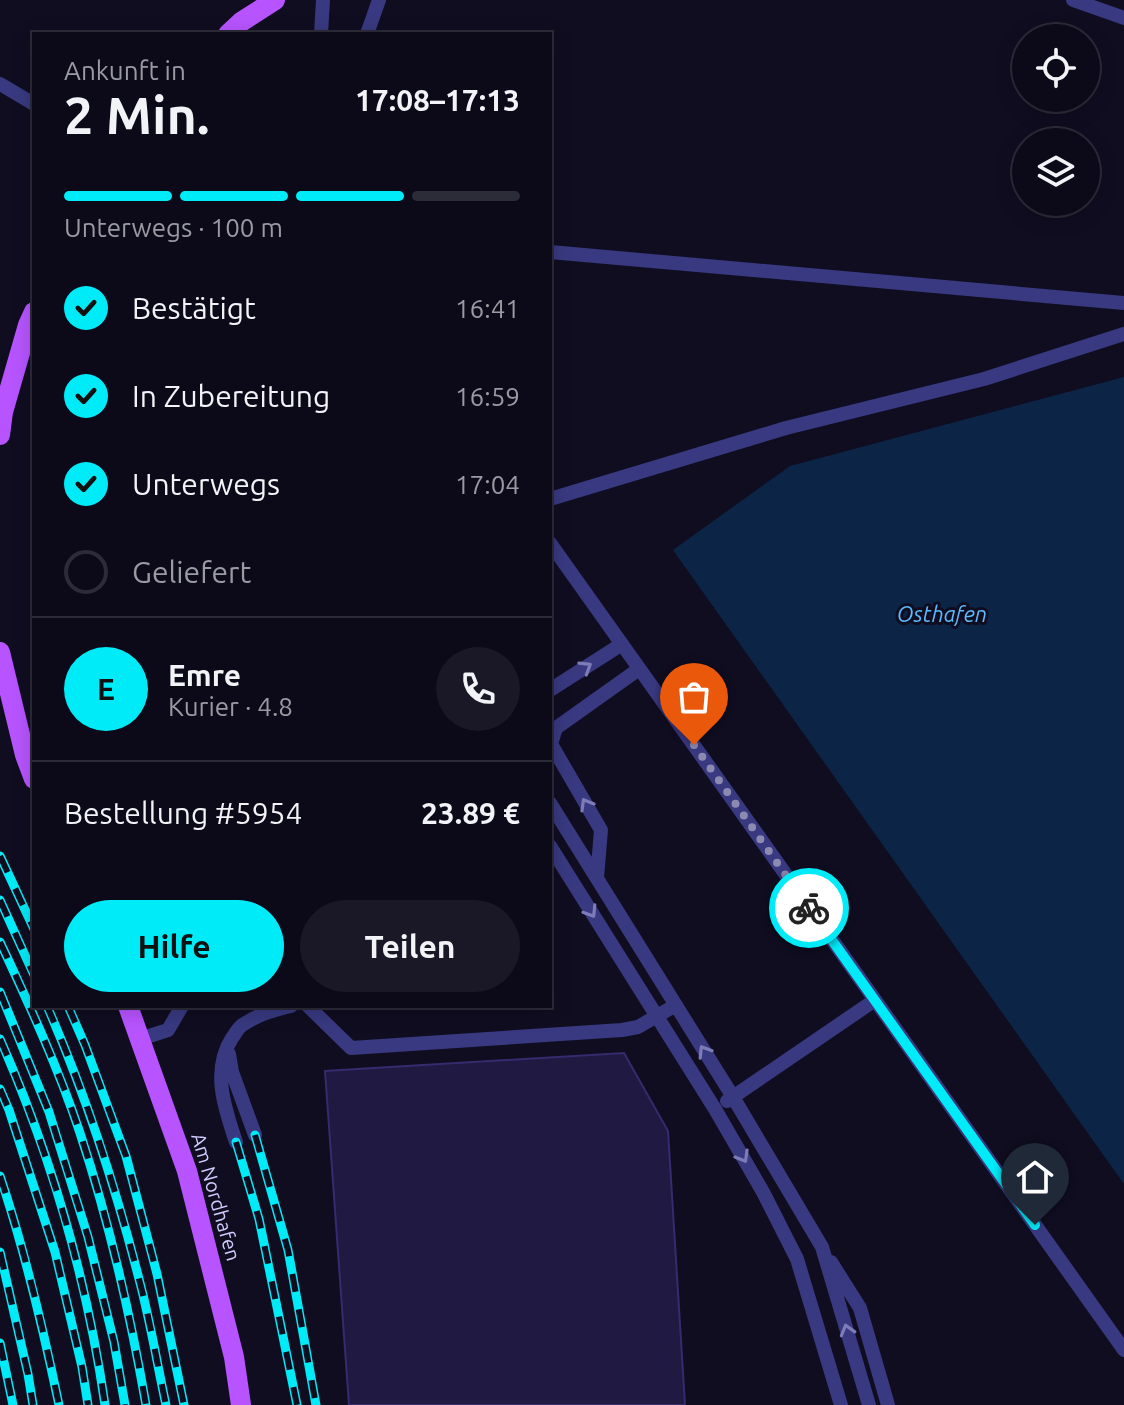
<!DOCTYPE html>
<html lang="de">
<meta charset="utf-8">
<style>
:root{--surface:#0c0a19;--page:#1a1826;--text:#f1f3f6;--muted:#9a9aa2;--line:#2c2b38;--accent:#00ebf8}
body{margin:0;font-family:Ubuntu,sans-serif;background:var(--page);color:var(--text);height:100vh;display:flex;flex-direction:column;font-size:30px;white-space:nowrap}
*{box-sizing:border-box;margin:0}
p{font-size:26px;color:var(--muted)}
.icon{flex:none;width:44px;height:44px;fill:none;stroke:currentColor;stroke-width:2;stroke-linecap:round;stroke-linejoin:round}
.map{position:relative;flex:1;overflow:hidden}
.sheet{position:absolute;left:32px;top:32px;width:520px;height:976px;display:flex;flex-direction:column;background:var(--surface);border-radius:0px;box-shadow:0 4px 20px #0003,0 0 0 2px var(--line)}
.sheet>*{flex:none}
.fabs{position:absolute;left:1012px;top:24px;display:grid;gap:16px}
.fabs a{display:grid;place-items:center;width:88px;height:88px;border-radius:50%;background:var(--surface);box-shadow:0 4px 20px #0003,0 0 0 2px var(--line);font-size:40px}
.pin{position:absolute;display:grid;place-items:center;width:68px;height:68px;color:#fff;margin:-82px -34px;border-radius:50% 50% 50% 0;rotate:-45deg;box-shadow:0 0 8px #0007}
.pin .icon{rotate:45deg}
.courier{position:absolute;display:grid;place-items:center;width:80px;height:80px;margin:-40px;border:6px solid #00ebf8;border-radius:50%;background:#fff;color:#222;box-shadow:0 2px 10px #0007}
.overview em{font-style:normal;font-weight:600}
.overview div{display:flex;flex-direction:column-reverse}
.overview{display:flex;align-items:center;justify-content:space-between;height:136px;padding:0 32px}
h1{font-size:52px;font-weight:600;line-height:60px}
.bar{display:grid;grid-template-columns:repeat(4,1fr);gap:12px 8px;align-content:center;height:96px;padding:0 32px}
.bar i{height:10px;border-radius:6px;background:var(--line)}
.bar .active{background:var(--accent)}
.bar p{grid-column:span 4}
.line{display:flex;align-items:center;gap:20px;padding:0 32px;border-top:2px solid var(--line)}
.line div{flex:1}
.round{display:grid;place-items:center;flex:none;width:84px;height:84px;border-radius:42px;background:var(--page)}
ol{padding:0 32px;list-style:none}
li{display:flex;align-items:center;gap:24px;height:88px}
li p{margin-inline-start:auto}
li .icon{padding:8px;border-radius:50%;background:var(--accent);color:#111;stroke-width:4}
li:last-child{color:var(--muted)}
li i{width:44px;height:44px;border:4px solid var(--line);border-radius:50%}
.cta{display:flex;gap:16px;margin-top:auto;padding:16px 32px}
.cta a{flex:1;height:92px;border-radius:48px;background:var(--accent);color:#111;font-size:32px;font-weight:600;line-height:92px;text-align:center}
.cta a+a{background:var(--page);color:var(--text)}
.map>svg:first-child{display:block}
.water{fill:#0c2546}
.building{fill:#201942;stroke:#352b6e;stroke-width:2}
.lines{fill:none;stroke-linecap:round;stroke-linejoin:round}
.lane{stroke:#383980;stroke-width:14}
.primary{stroke:#b754ff;stroke-width:20}
.rail-casing{stroke:#00ebf8;stroke-width:9}
.rail{stroke:#100d21;stroke-width:6;stroke-dasharray:18;stroke-linecap:butt}
.oneway{stroke:#7d7cb9}
.done{stroke:#8d8ab1;stroke-width:8;stroke-dasharray:0 14.4}
.route{stroke:#00ebf8;stroke-width:10}
.labels{text-anchor:middle;stroke-width:6;stroke-linejoin:round;paint-order:stroke}
.street-label{font-size:20px;fill:#d1cdff;stroke:#100d21}
.water-label{font-size:22px;font-style:italic;fill:#5bbbff;stroke:#100d21}
</style>
<div class="map">
<svg width="1124" height="1405" viewBox="0 0 1124 1405">
<rect width="100%" height="100%" fill="#100d21"/>
<path class="water" d="M1124,377V1184L673,550L790,466Z"/>
<path class="building" d="M624,1053L668,1131L685,1405H349L325,1071Z"/>
<g class="lines">
<path class="lane" d="M1073,0L1124,18
M321,34L323,0
M367,34L379,0
M0,84L34,104
M550,252L1124,303
M550,499L786,428L984,379L1124,334
M550,543L1124,1350
M550,690L622,644
M550,803L733,1097L822,1247L869,1405
M550,846L715,1109L763,1192L797,1259L841,1405
M597,878L601,830L551,744L556,728L639,669
M308,1006L351,1048L622,1030L638,1027L676,1005
M140,1039L168,1030L182,1006
M229,1054L232,1072L255,1135
M727,1101L875,1000
M236,1142C225,1109 211,1071 232,1038C236,1033 238,1027 244,1024C259,1014 274,1010 291,1006
M831,1262L860,1308L888,1405"/>
<path class="primary" d="M228,34L241,22L275,0
M0,435L3,412L28,325L34,312
M0,652L25,755L34,779
M128,1006L187,1171L234,1357L241,1405"/>
<g class="rail-casing">
<path id="rail" d="M0,856L34,929
M0,900L34,975
M0,942C29,1004 58,1067 80,1133C109,1221 130,1313 146,1405
M0,992L49,1112L88,1237L114,1342L125,1405
M47,1006C86,1095 115,1185 139,1279C150,1320 157,1363 166,1405
M68,1006L85,1045L126,1156L157,1274L184,1405
M0,1039C51,1155 87,1280 105,1405
M0,1089L9,1110L55,1252L82,1367L88,1405
M255,1135L288,1250L316,1405
M236,1142L259,1219L297,1405
M0,1176C25,1251 43,1328 59,1405
M0,1252L28,1374L33,1405
M0,1343L13,1405"/>
</g>
<use href="#rail" class="rail"/>
</g>
<defs><path id="oneway-chevron" d="M-2-3.5L2.5 0L-2 3.5" fill="none" stroke-width="1.6" stroke-linecap="round" stroke-linejoin="round" transform="scale(2)"/></defs>
<g class="oneway">
<use href="#oneway-chevron" transform="translate(586 667) rotate(-32)"/>
<use href="#oneway-chevron" transform="translate(586 804) rotate(-120)"/>
<use href="#oneway-chevron" transform="translate(591 912) rotate(58)"/>
<use href="#oneway-chevron" transform="translate(704 1051) rotate(-122)"/>
<use href="#oneway-chevron" transform="translate(743 1157) rotate(60)"/>
<use href="#oneway-chevron" transform="translate(847 1330) rotate(-106)"/>
</g>
<g class="lines">
<path class="done" d="M694,745L809,908"/>
<path class="route" d="M809,908L1035,1225"/>
</g>
<g class="labels">
<g class="street-label">
<text transform="translate(216 1197) rotate(74)" y="7">Am Nordhafen</text>
</g>
<g class="water-label">
<text x="942" y="622">Osthafen</text>
</g>
</g>
</svg>
<div class="fabs">
<a><svg class="icon" aria-label="locate" viewBox="0 0 24 24"><circle cx="12" cy="12" r="6"/><path d="M12 2v4M12 18v4M2 12h4M18 12h4"/></svg></a>
<a><svg class="icon" aria-label="layers" viewBox="0 0 24 24"><path d="M12 4l9 5-9 5-9-5zM3 14l9 5 9-5"/></svg></a>
</div>
<div class="pin" style="left:694px;top:745px;background:#ea580c"><svg class="icon" aria-label="bag" viewBox="0 0 24 24"><path d="M5 8h14l-1 12H6zM9 8a3 3 0 0 1 6 0"/></svg></div>
<div class="pin" style="left:1035px;top:1225px;background:#1f2937"><svg class="icon" aria-label="home" viewBox="0 0 24 24"><path d="M3 11l9-7 9 7M6 9v11h12V9"/></svg></div>
<div class="courier" style="left:809px;top:908px"><svg class="icon" aria-label="bike" viewBox="0 0 24 24"><circle cx="6" cy="16" r="4"/><circle cx="18" cy="16" r="4"/><path d="M6 16l4-8h5l3 8M10 8l3 8H6M13 5h3"/></svg></div>
<section class="sheet">
<div class="overview"><div><h1>2 Min.</h1><p>Ankunft in</p></div><em>17:08–17:13</em></div>
<div class="bar"><i class="active"></i><i class="active"></i><i class="active"></i><i></i><p>Unterwegs · 100 m</p></div>
<ol>
<li><svg class="icon" aria-label="check" viewBox="0 0 24 24"><path d="M5 12l5 5 9-10"/></svg>Bestätigt<p>16:41</p></li>
<li><svg class="icon" aria-label="check" viewBox="0 0 24 24"><path d="M5 12l5 5 9-10"/></svg>In Zubereitung<p>16:59</p></li>
<li><svg class="icon" aria-label="check" viewBox="0 0 24 24"><path d="M5 12l5 5 9-10"/></svg>Unterwegs<p>17:04</p></li>
<li><i></i>Geliefert</li>
</ol>
<div class="line" style="height:144px"><b class="round" style="background:var(--accent);color:#111">E</b><div><b>Emre</b><p>Kurier · 4.8</p></div><a class="round"><svg class="icon" aria-label="phone" viewBox="0 0 24 24"><path d="M5 4h4l2 5-3 2q2 4 5 5l2-3 5 2v4C11 20 4 13 5 4z"/></svg></a></div>
<div class="line" style="height:104px"><div>Bestellung #5954</div><b>23.89 €</b></div>
<div class="cta"><a>Hilfe</a><a>Teilen</a></div>
</section>
</div>
